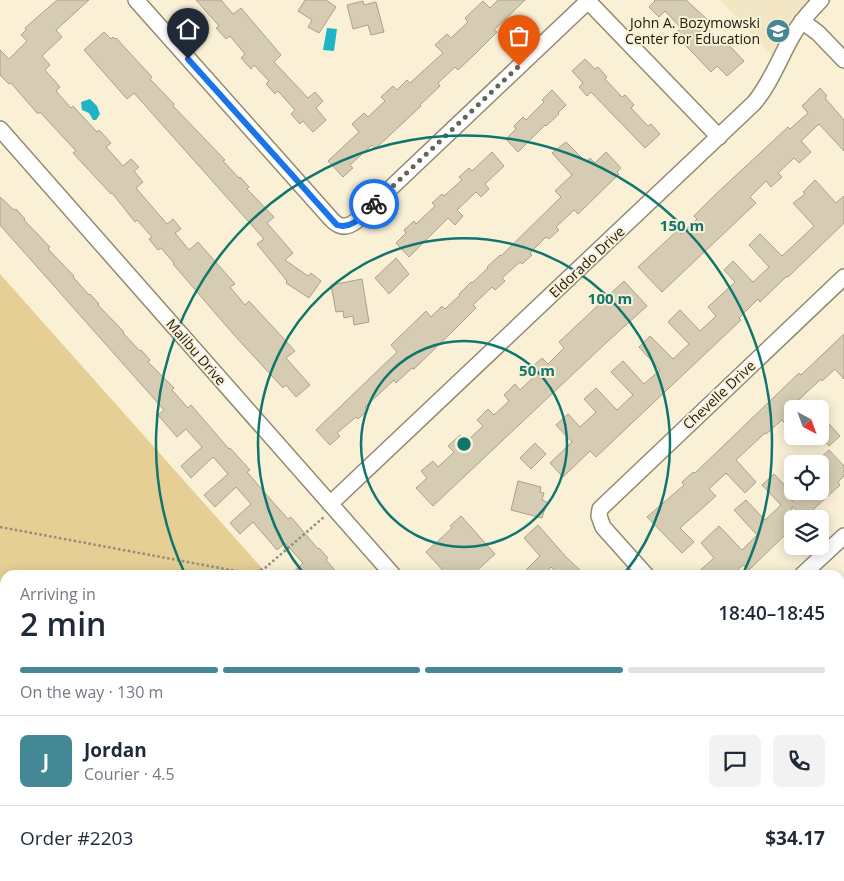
<!DOCTYPE html>
<meta charset="utf-8">
<style>
:root{--surface:#fff;--page:#f2f2f3;--text:#1f2937;--muted:#747a83;--line:#e0e1e3;--accent:#438894}
body{margin:0;font-family:"Open Sans",sans-serif;background:var(--page);color:var(--text);height:100vh;display:flex;flex-direction:column;font-size:19px;white-space:nowrap}
*{box-sizing:border-box;margin:0}
p{font-size:16px;color:var(--muted)}
.icon{flex:none;width:28px;height:28px;fill:none;stroke:currentColor;stroke-width:2;stroke-linecap:round;stroke-linejoin:round}
.map{position:relative;flex:1;overflow:hidden}
.drawer{position:absolute;left:0px;top:570px;width:845px;height:311px;display:flex;flex-direction:column;background:var(--surface);border-radius:15px 15px 0 0;box-shadow:0 2px 12px #0003}
.drawer>*{flex:none}
.needle{width:32px;rotate:139deg}
.fabs{position:absolute;left:784px;top:400px;display:grid;gap:10px}
.fabs a{display:grid;place-items:center;width:45px;height:45px;border-radius:8px;background:var(--surface);box-shadow:0 2px 12px #0003;font-size:25px}
.pin{position:absolute;display:grid;place-items:center;width:42px;height:42px;color:#fff;margin:-51px -21px;border-radius:50% 50% 50% 0;rotate:-45deg;box-shadow:0 0 5px #0007}
.pin .icon{rotate:45deg}
.courier{position:absolute;display:grid;place-items:center;width:50px;height:50px;margin:-25px;border:4px solid #1a73e8;border-radius:50%;background:#fff;color:#222;box-shadow:0 1px 6px #0007}
.overview em{font-style:normal;font-weight:600}
.overview div{display:flex;flex-direction:column-reverse}
.overview{display:flex;align-items:center;justify-content:space-between;height:85px;padding:0 20px}
h1{font-size:32px;font-weight:600;line-height:38px}
.bar{display:grid;grid-template-columns:repeat(4,1fr);gap:8px 5px;align-content:center;height:60px;padding:0 20px}
.bar i{height:6px;border-radius:4px;background:var(--line)}
.bar .selected{background:var(--accent)}
.bar p{grid-column:span 4}
.line{display:flex;align-items:center;gap:12px;padding:0 20px;border-top:1px solid var(--line)}
.line div{flex:1}
.round{display:grid;place-items:center;flex:none;width:52px;height:52px;border-radius:8px;background:var(--page)}
.map>svg:first-child{display:block}
.built{fill:#f3e6c5}
.green{fill:#e5cf95}
.water{fill:#1fb3c8}
.building{fill:#d5ccb3;stroke:#aba189}
.lines{fill:none;stroke-linecap:round;stroke-linejoin:round}
.minor-casing{stroke:#938a72;stroke-width:18}
.path{stroke:#948d7b;stroke-width:2.5;stroke-dasharray:2.5 2.5;stroke-linecap:butt}
.minor{stroke:#fff;stroke-width:15}
.done{stroke:#696455;stroke-width:5;stroke-dasharray:0 9}
.route{stroke:#1a73e8;stroke-width:6}
.ring{fill:none;stroke:#0f766e;stroke-width:2.5}
.labels{text-anchor:middle;stroke-width:4;stroke-linejoin:round;paint-order:stroke}
.poi-label{font-size:14px;fill:#1c180f;stroke:#f9f0d6;text-anchor:end}
.street-label{font-size:14px;fill:#1c180f;stroke:#f9f0d6}
.centre{fill:#0f766e;stroke:#f9f0d6;stroke-width:2.5}
.ring-label{font-size:15px;text-anchor:middle;font-weight:bold;fill:#0f766e;stroke:#f9f0d6;stroke-width:4;stroke-linejoin:round;paint-order:stroke}
</style>
<div class="map">
<svg width="844" height="881" viewBox="0 0 844 881">
<rect width="100%" height="100%" fill="#f9f0d6"/>
<path class="built" d="M720,0H833L822,10L800,41L786,70Z
M0,635L5,640V876H227L231,881H0Z"/>
<path class="green" d="M0,274L268,575H5V640L0,635Z
M0,704L5,709V874L0,869Z
M227,876H536L541,881H231Z"/>
<path class="water" d="M327,28L337,29L334,51L323,50Z
M90,99L97,106L100,114L96,120H93L89,113L82,110L81,102Z"/>
<path class="building" d="M57,0H89L56,30L62,37L42,56L50,65L45,70L60,87L56,91L71,108L73,106L97,132L99,130L111,143L106,147L123,166L131,159L139,167L134,171L143,182L136,188L167,224L173,219L181,229L175,233L189,250L198,242L235,284L230,287L245,305L249,301L295,351L286,358L310,385L296,397L286,385L283,388L235,336L173,264L174,263L161,248L158,250L149,239L152,237L137,220L135,222L112,193L111,194L73,153L76,151L40,112L38,114L11,83L9,84L0,75V50L9,59L27,41L21,35L26,30L25,28Z
M196,0H221L233,14L241,8L281,55L274,62L308,98L315,92L323,101L316,108L326,120L313,132L303,121L300,124L291,114L295,110L278,91L275,94L266,84L269,81L254,65L251,69L241,58L245,54L230,36L226,39L216,28L219,26Z
M305,0H326L336,7L319,33L308,27L312,20L298,11Z
M498,0H525L494,30L497,32L475,54L458,70L455,67L438,83L440,86L420,105L421,106L375,149L372,145L350,165L353,168L343,177L328,161L359,132L352,124L364,113L368,117L385,101L381,97L393,86L397,90L407,80L410,83L443,53L435,45L447,34L451,38L468,22L465,18L483,1L490,8Z
M654,0H686L709,21L704,25L721,43L724,40L744,61L727,76L717,66L711,72L675,34L681,28L665,11L659,17L649,7L655,1Z
M363,1L364,5L376,2L384,32L371,35L368,25L353,29L347,5Z
M104,32L111,39L113,37L115,39L116,38L152,77L150,79L174,104L173,106L225,160L223,161L239,178L240,177L249,187L247,189L274,217L267,223L293,253L285,260L308,276L311,273L321,281L309,298L286,283L287,281L257,244L264,239L134,93L127,99L84,50Z
M585,59L595,69L598,67L607,77L605,79L622,97L625,95L634,105L631,108L648,126L651,124L660,134L645,148L591,92L587,96L579,87L583,83L572,71Z
M820,88L827,96L825,98L844,120V151L819,124L801,141L811,152L799,163L794,158L778,173L782,177L771,187L766,181L750,197L756,203L662,292L638,267L678,230L681,234L697,219L694,216L716,194L788,127L790,129L808,113L802,106Z
M552,90L566,105L558,113L559,114L546,126L545,125L518,152L506,139L516,129L514,126L523,117L526,120L544,102L542,100Z
M566,142L586,162L590,158L595,163L606,152L621,168L617,172L619,174L578,214L574,210L556,227L559,230L549,239L546,237L530,253L532,255L522,264L520,262L502,278L505,281L495,290L492,287L473,305L476,308L456,328L414,369L412,368L396,383L394,380L365,407L368,410L358,419L356,417L337,433L340,436L330,445L316,430L397,352L391,345L426,311L431,317L442,306L445,309L460,295L459,294L471,282L472,283L488,268L487,267L500,255L501,256L561,197L555,191L572,175L552,153Z
M492,152L504,166L485,184L489,189L481,197L476,192L457,210L463,216L455,225L448,218L409,257L396,243L406,233L404,230L414,221L416,224L435,206L432,203L442,194L444,196L462,180L459,177L469,168L472,171Z
M815,180L836,203L844,196V223L788,277L787,276L760,302L758,299L739,318L741,320L596,457L590,451L563,477L550,463L572,442L556,425L568,414L580,427L596,412L584,399L596,388L617,410L633,395L611,372L623,361L644,384L660,370L639,347L650,336L673,359L689,344L668,322L680,310L700,331L716,316L708,307L735,282L724,270L733,261L753,282L769,267L749,245L760,234L782,256L795,244L814,226L793,203L805,194L803,192Z
M0,197L14,210L16,209L25,219L24,220L50,247L48,249L74,276L73,277L89,295L90,294L99,304L98,305L124,332L123,333L140,351L141,350L150,360L148,362L174,388L172,390L188,408L191,405L229,449L230,448L250,470L247,472L271,500L288,519L291,517L318,549L319,548L328,558L326,560L339,575H290L303,563L285,543L277,550L253,522L240,534L230,523L251,504L236,487L215,507L204,495L228,474L213,457L191,478L181,466L202,447L186,429L177,437L158,415L164,410L0,225Z
M396,258L409,274L389,294L375,278Z
M362,279L369,322L354,325L353,316L344,318L343,311L336,312L331,285Z
M624,281L647,306L607,342L433,506L416,488L427,478L421,471L433,461L438,467L454,452L448,446L460,435L466,442L483,426L477,420L488,409L494,415L509,401L504,395L515,384L520,390L537,374L531,368L542,358L548,364L564,348L559,342Z
M844,334V379L835,369L822,381L821,379L792,406V432L782,420L766,434L765,433L736,460L756,482L745,493L726,473L709,489L716,496L680,528L694,542L682,553L647,517L684,485L682,482L693,472L695,473L799,373L801,375Z
M829,424L840,436L829,446L820,436V433Z
M535,443L546,454L531,469L520,458Z
M829,450L844,466V476L838,482L840,485L804,518L792,506V528L749,570L743,565L732,575H695L714,558L701,543L719,526L742,550L757,535L734,510L746,500L765,520L781,505L762,485L774,474L792,493V502L804,491H820V458Z
M518,481L541,487L540,492L544,493L542,500L547,502L542,518L511,510Z
M461,516L495,554L472,575H447L426,552L452,528L450,526Z
M538,525L566,557L585,575H559L551,567L543,575H521L540,556L524,538Z"/>
<g class="lines">
<g class="minor-casing">
<path id="minor" d="M136,0L332,220C340,228 347,228 356,221L588,1
M587,0L719,137
M802,21L818,33L844,60
M0,129L393,575
M330,504L754,103C770,84 778,62 790,40C798,25 809,12 821,0
M646,575L603,527L599,516L600,509L844,277
M802,575L844,536
M840,787L844,791
M666,876L671,881
M756,881L761,876"/>
</g>
<path class="path" d="M0,527L236,571L254,573L265,568L324,517"/>
<use href="#minor" class="minor"/>
</g>
<g class="lines">
<path class="done" d="M374,204L519,66"/>
<path class="route" d="M188,59L337,225C353,230 363,214 374,204"/>
</g>
<g class="ring">
<circle cx="464" cy="444" r="103"/>
<path d="M304 574A206 206 0 1 1 624 574"/>
<path d="M185 574A308 308 0 1 1 743 574"/>
</g>
<defs>
<g id="school-disc" transform="scale(1.25)"><circle r="9.5" fill="#438894" stroke="#f9f0d6"/><path d="M0-5L7-2L0 1L-7-2ZM-4 1L0 2.5L4 1V4Q0 6-4 4Z" fill="#fff"/></g>
</defs>
<g fill-rule="evenodd">
<use href="#school-disc" x="778" y="31"/>
</g>
<g class="labels">
<g class="poi-label">
<text x="760" y="28">John A. Bozymowski<tspan x="760" dy="16">Center for Education</tspan></text>
</g>
<g class="street-label">
<text transform="translate(587 262) rotate(-43)" y="5">Eldorado Drive</text>
<text transform="translate(196 352) rotate(49)" y="5">Malibu Drive</text>
<text transform="translate(719 395) rotate(-43)" y="5">Chevelle Drive</text>
</g>
</g>
<circle cx="464" cy="444" r="8" class="centre"/>
<g class="ring-label">
<text x="682" y="231">150 m</text>
<text x="610" y="304">100 m</text>
<text x="537" y="376">50 m</text>
</g>
</svg>
<div class="fabs">
<a><svg class="needle" viewBox="-14 -14 28 28"><path d="M0-13l5 13h-10z" fill="#e53935"/><path d="M0 13l5-13h-10z" fill="#747a83"/></svg></a>
<a><svg class="icon" aria-label="locate" viewBox="0 0 24 24"><circle cx="12" cy="12" r="6"/><path d="M12 2v4M12 18v4M2 12h4M18 12h4"/></svg></a>
<a><svg class="icon" aria-label="layers" viewBox="0 0 24 24"><path d="M12 4l9 5-9 5-9-5zM3 14l9 5 9-5"/></svg></a>
</div>
<div class="pin" style="left:519px;top:66px;background:#ea580c"><svg class="icon" aria-label="bag" viewBox="0 0 24 24"><path d="M5 8h14l-1 12H6zM9 8a3 3 0 0 1 6 0"/></svg></div>
<div class="pin" style="left:188px;top:59px;background:#1f2937"><svg class="icon" aria-label="home" viewBox="0 0 24 24"><path d="M3 11l9-7 9 7M6 9v11h12V9"/></svg></div>
<div class="courier" style="left:374px;top:204px"><svg class="icon" aria-label="bike" viewBox="0 0 24 24"><circle cx="6" cy="16" r="4"/><circle cx="18" cy="16" r="4"/><path d="M6 16l4-8h5l3 8M10 8l3 8H6M13 5h3"/></svg></div>
<section class="drawer">
<div class="overview"><div><h1>2 min</h1><p>Arriving in</p></div><em>18:40–18:45</em></div>
<div class="bar"><i class="selected"></i><i class="selected"></i><i class="selected"></i><i></i><p>On the way · 130 m</p></div>
<div class="line" style="height:90px"><b class="round" style="background:var(--accent);color:#fff">J</b><div><b>Jordan</b><p>Courier · 4.5</p></div><a class="round"><svg class="icon" aria-label="chat" viewBox="0 0 24 24"><path d="M4 5h16v11H9l-5 4z"/></svg></a><a class="round"><svg class="icon" aria-label="phone" viewBox="0 0 24 24"><path d="M5 4h4l2 5-3 2q2 4 5 5l2-3 5 2v4C11 20 4 13 5 4z"/></svg></a></div>
<div class="line" style="height:65px"><div>Order #2203</div><b>$34.17</b></div>
</section>
</div>
